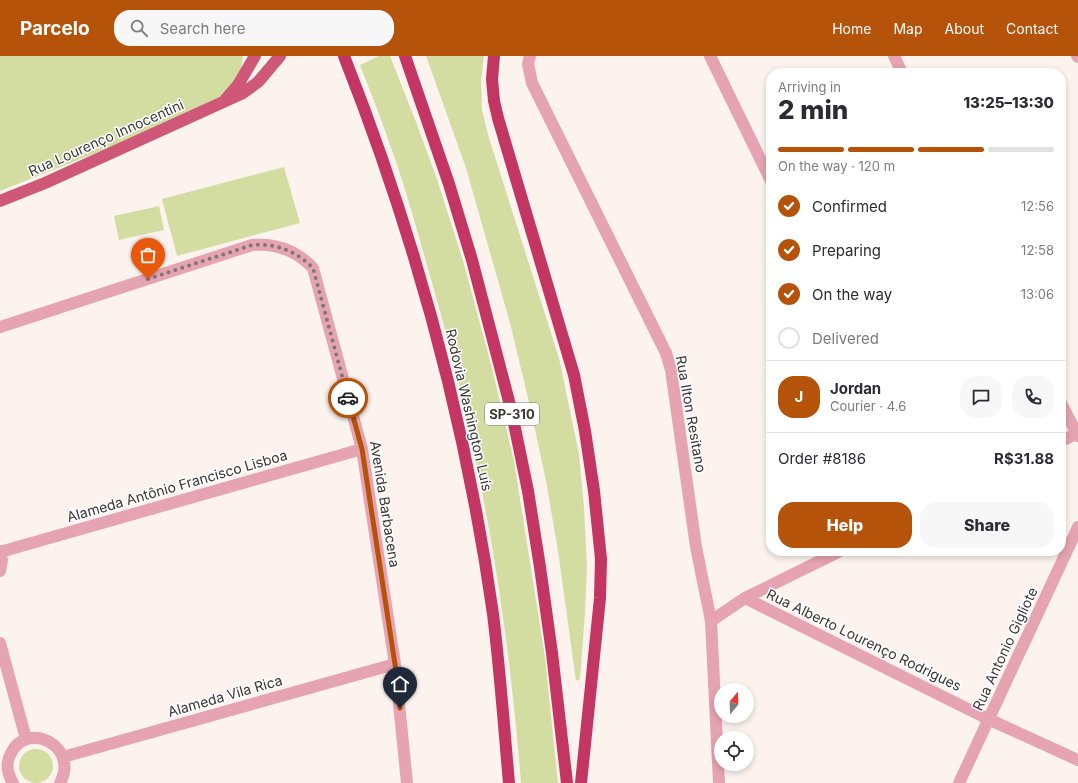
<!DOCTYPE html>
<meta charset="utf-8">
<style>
:root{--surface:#fff;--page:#f7f7f7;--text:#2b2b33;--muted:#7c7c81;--line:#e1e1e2;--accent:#b45309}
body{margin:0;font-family:Inter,sans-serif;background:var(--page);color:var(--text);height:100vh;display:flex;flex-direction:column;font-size:15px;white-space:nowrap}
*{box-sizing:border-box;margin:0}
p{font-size:13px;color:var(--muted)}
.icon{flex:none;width:22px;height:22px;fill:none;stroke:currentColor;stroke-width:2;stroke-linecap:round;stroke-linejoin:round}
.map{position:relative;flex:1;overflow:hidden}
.side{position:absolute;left:766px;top:12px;width:300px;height:488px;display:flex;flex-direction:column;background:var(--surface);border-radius:16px;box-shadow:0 2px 6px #0003}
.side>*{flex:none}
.needle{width:26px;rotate:19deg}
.buttons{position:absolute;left:714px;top:627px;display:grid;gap:8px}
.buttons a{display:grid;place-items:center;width:40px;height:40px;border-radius:50%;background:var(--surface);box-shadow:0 2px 6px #0003;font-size:20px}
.pin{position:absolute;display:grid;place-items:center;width:34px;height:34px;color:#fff;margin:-41px -17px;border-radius:50% 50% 50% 0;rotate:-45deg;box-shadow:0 0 4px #0007}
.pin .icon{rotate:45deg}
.courier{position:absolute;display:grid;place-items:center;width:40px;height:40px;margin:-20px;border:3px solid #b45309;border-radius:50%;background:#fff;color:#222;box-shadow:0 1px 5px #0007}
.summary em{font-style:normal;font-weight:800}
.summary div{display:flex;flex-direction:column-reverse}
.summary{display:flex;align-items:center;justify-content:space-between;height:68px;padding:0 12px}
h1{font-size:26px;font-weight:800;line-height:30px}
.bar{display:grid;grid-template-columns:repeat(4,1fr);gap:6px 4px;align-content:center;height:48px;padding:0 12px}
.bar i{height:5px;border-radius:3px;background:var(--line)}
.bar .on{background:var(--accent)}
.bar p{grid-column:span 4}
.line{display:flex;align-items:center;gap:10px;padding:0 12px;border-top:1px solid var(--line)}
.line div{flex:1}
.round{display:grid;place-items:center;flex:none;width:42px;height:42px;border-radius:16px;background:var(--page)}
ol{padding:0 12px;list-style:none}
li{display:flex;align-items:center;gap:12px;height:44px}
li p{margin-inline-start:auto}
li .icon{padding:4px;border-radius:50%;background:var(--accent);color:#fff;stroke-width:4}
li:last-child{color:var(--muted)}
li i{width:22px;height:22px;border:2px solid var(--line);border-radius:50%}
.button{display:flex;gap:8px;margin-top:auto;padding:8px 12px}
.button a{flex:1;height:46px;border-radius:16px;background:var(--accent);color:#fff;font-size:16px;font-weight:800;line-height:46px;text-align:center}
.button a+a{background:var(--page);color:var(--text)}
header{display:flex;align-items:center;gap:24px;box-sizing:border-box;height:56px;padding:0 20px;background:var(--accent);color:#fff}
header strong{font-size:19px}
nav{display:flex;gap:22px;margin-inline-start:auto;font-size:14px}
.search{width:280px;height:36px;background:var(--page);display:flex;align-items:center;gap:10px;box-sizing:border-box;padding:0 14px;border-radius:16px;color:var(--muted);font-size:15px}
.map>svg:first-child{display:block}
.green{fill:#d4dda1}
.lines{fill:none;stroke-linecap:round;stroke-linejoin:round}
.minor{stroke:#e6a3b1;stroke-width:12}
.major{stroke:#cf5777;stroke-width:12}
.highway{stroke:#c33563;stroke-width:12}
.done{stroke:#7d7875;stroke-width:4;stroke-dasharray:0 7.2}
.route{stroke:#b45309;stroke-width:5}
.labels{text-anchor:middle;stroke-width:3;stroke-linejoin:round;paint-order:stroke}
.shield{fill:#fff;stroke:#747271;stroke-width:1}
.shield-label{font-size:13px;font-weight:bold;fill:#393634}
.street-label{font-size:14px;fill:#393634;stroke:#fff}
</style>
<header>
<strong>Parcelo</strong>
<div class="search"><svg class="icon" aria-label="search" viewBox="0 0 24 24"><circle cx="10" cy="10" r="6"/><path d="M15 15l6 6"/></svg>Search here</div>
<nav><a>Home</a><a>Map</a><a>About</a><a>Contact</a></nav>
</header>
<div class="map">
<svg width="1078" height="727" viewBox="0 0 1078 727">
<rect width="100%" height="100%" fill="#fcf3ef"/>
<path class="green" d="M0,0H243L240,18L225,42L197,57L0,135Z
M379,0H390L416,66L438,126L464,208L492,312L514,405L545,601L558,727H521C513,627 500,524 480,426C466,352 447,278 426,206C415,167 404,127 390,89C381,62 370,35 360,9Z
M426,0H484L481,25L482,54L489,82L559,302L579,398L584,452L587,510L585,557L580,623L576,625L558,495L546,425L529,346L510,267L466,112Z
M284,111L300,167L177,200L162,143Z
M159,150L164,174L119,184L114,160Z
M19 710a17 17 0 1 1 34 0a17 17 0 1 1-34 0Z"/>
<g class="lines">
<path class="minor" d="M530,0L528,8L532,27L666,297L671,314L696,491L711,565L719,727
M710,0L771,125
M894,0L902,17
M1077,0L1078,1
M0,271L252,189C276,187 297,195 313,212L362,393L395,608L407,727
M1061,347L1078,380
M1061,385L1078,377
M0,495L2,504L0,515
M0,496L362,393
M745,542L988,663L1078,704
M711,565L745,542L840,495
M0,587L26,683
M63,701L395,608
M13,727C7,717 5,708 11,697C27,664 80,690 60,727
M959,727L1078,471"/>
<path class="major" d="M226,43L238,29L255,0
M0,145L45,127L243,37L258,26L280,0"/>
<path class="highway" d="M344,0C415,180 466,367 493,558C500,614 504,671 509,727
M405,0L449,128L472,204L511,353L528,435L540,511L552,597L567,727
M494,0L492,23L494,45L498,62L574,319L585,375L594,435L601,503L600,542L581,727"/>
</g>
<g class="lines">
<path class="done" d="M148,223L252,189C276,187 296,195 313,212L348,342"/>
<path class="route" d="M348,342L362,393L395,608L400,652"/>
</g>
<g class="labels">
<rect class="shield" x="485" y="347" width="54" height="22" rx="3"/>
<g class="shield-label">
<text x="512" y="363">SP-310</text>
</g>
<g class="street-label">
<text transform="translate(106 82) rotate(-24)" y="5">Rua Lourenço Innocentini</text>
<text transform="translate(469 354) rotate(77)" y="5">Rodovia Washington Luís</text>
<text transform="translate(691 358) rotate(80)" y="5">Rua Ilton Resitano</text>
<text transform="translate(177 430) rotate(-16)" y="5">Alameda Antônio Francisco Lisboa</text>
<text transform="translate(385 448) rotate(81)" y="5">Avenida Barbacena</text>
<text transform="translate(864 584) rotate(26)" y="5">Rua Alberto Lourenço Rodrigues</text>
<text transform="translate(1005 593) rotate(-65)" y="5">Rua Antonio Gigliote</text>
<text transform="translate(225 640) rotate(-16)" y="5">Alameda Vila Rica</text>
</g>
</g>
</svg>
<div class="buttons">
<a><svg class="needle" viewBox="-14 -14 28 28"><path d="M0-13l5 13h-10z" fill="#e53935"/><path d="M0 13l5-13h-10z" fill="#7c7c81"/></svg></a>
<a><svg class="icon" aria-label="locate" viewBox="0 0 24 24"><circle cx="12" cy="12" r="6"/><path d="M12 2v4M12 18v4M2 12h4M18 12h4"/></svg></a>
</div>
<div class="pin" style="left:148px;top:223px;background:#ea580c"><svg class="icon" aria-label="bag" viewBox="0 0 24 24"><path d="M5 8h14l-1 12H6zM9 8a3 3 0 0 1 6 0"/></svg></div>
<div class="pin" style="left:400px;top:652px;background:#1f2937"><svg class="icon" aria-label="home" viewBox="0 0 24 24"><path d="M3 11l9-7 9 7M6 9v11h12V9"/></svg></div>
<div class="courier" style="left:348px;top:342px"><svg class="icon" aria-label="car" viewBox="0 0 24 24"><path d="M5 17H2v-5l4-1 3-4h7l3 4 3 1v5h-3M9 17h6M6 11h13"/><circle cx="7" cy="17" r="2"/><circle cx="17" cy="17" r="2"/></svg></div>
<section class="side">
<div class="summary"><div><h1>2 min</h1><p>Arriving in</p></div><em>13:25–13:30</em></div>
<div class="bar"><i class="on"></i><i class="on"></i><i class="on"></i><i></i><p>On the way · 120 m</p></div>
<ol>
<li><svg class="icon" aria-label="check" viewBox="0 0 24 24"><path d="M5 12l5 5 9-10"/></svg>Confirmed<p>12:56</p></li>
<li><svg class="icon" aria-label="check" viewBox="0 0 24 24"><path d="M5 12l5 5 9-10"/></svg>Preparing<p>12:58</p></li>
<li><svg class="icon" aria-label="check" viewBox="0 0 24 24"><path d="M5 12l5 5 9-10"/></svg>On the way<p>13:06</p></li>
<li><i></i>Delivered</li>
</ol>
<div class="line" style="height:72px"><b class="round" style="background:var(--accent);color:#fff">J</b><div><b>Jordan</b><p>Courier · 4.6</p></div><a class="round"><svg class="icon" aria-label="chat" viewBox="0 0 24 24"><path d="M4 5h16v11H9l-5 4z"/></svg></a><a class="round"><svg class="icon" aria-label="phone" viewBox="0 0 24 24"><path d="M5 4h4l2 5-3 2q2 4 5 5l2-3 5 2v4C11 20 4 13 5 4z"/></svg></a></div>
<div class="line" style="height:52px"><div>Order #8186</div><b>R$31.88</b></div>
<div class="button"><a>Help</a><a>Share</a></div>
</section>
</div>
